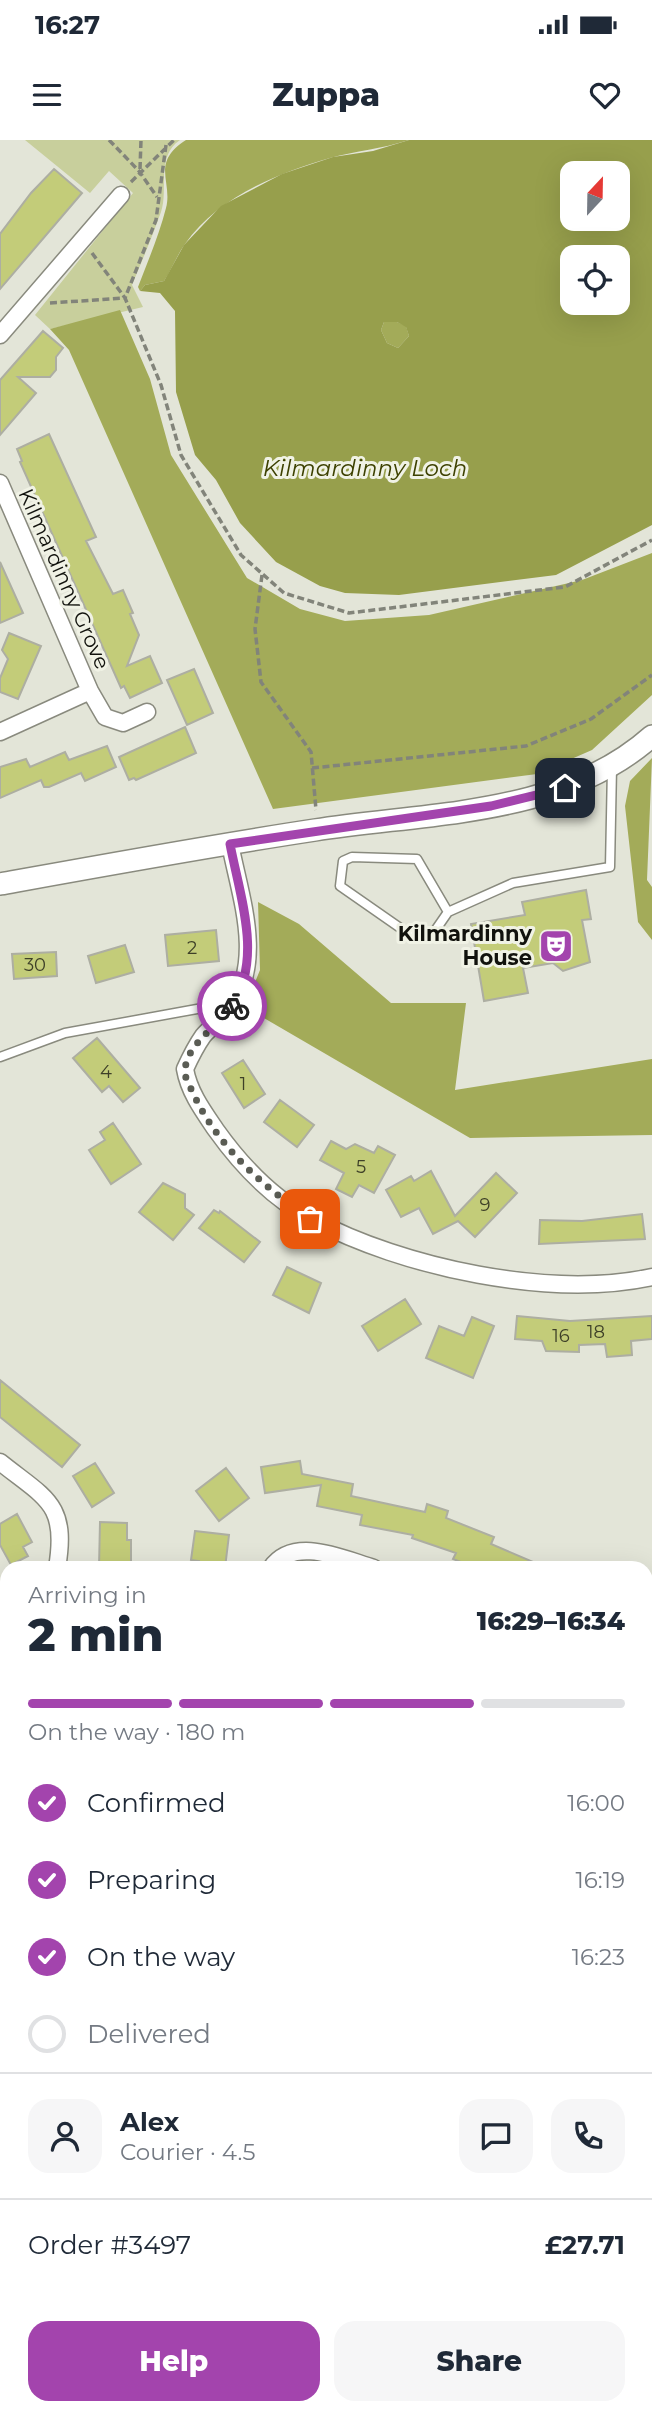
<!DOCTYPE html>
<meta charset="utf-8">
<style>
:root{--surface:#fff;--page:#f6f6f7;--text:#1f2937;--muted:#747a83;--line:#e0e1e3;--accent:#a344ad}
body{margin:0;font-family:Montserrat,sans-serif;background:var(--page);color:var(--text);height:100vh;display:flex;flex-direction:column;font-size:26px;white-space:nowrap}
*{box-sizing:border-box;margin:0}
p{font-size:23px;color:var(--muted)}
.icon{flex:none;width:38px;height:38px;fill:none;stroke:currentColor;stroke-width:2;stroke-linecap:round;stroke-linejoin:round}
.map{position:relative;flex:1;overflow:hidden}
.drawer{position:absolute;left:0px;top:1421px;width:653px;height:854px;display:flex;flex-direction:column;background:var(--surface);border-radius:21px 21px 0 0;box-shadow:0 7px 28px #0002}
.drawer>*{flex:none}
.needle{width:46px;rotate:22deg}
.fabs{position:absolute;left:560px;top:21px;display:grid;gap:14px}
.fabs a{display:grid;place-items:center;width:70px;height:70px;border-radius:14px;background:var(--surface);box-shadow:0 7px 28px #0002;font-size:35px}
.pin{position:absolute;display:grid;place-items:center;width:60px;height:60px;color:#fff;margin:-30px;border-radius:14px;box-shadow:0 4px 10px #0006}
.courier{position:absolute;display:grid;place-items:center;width:70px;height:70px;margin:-35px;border:5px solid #a344ad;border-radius:50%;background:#fff;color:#222;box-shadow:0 2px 9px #0007}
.headline em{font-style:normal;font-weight:800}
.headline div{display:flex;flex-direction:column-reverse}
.headline{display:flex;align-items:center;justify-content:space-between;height:119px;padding:0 28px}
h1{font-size:46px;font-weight:800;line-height:52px}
.bar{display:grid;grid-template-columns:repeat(4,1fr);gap:10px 7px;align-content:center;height:84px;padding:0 28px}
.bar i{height:9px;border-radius:5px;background:var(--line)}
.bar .active{background:var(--accent)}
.bar p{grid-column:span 4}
.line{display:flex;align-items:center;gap:18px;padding:0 28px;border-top:2px solid var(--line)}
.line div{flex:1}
.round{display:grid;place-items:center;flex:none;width:74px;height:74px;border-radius:21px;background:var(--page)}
ol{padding:0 28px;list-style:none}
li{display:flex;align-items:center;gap:21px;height:77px}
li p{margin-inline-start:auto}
li .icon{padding:7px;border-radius:50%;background:var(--accent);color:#fff;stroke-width:4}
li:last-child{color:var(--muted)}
li i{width:38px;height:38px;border:4px solid var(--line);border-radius:50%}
.cta{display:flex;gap:14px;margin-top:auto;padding:14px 28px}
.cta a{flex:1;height:80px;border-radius:21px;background:var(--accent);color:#fff;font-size:28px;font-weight:800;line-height:80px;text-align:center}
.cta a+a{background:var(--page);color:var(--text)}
.status{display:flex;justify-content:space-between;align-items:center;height:49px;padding:0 35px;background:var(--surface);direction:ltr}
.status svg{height:19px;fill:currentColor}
header{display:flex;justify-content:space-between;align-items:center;height:91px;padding:0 28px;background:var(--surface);font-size:32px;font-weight:800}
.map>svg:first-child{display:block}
.green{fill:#c8cf9c}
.forest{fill:#a3ab59}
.water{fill:#979f4c;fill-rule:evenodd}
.building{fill:#c3cc79;stroke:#adaea2;stroke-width:2}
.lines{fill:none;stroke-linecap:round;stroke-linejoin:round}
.lane-casing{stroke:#898a7e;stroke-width:11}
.street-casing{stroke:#898a7e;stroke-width:19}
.secondary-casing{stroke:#898a7e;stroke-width:24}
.primary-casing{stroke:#898a7e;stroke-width:28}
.path{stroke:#82847a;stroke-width:3.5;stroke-dasharray:7 3.5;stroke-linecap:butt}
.lane{stroke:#fff;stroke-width:8}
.street{stroke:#fff;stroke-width:16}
.secondary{stroke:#fff;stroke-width:21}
.primary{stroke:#fff;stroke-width:24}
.done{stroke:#5a5c54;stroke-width:7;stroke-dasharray:0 12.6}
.route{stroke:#a344ad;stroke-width:9}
.labels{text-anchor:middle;stroke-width:6;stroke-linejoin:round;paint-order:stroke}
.number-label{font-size:18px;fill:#3e4028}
.street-label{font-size:21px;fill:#11120d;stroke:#f0f2e5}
.poi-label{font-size:21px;font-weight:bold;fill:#11120d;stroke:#f0f2e5;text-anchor:end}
.water-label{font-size:23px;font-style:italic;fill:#3d4100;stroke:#f0f2e5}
</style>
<div class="status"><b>16:27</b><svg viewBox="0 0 49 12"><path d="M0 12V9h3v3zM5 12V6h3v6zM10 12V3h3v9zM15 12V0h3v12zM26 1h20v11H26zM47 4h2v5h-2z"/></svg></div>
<header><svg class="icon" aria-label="menu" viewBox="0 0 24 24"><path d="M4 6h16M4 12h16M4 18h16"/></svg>Zuppa<svg class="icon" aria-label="heart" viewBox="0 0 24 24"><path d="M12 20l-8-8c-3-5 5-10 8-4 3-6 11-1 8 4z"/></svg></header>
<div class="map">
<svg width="652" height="2275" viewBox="0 0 652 2275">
<rect width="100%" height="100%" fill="#e3e5d8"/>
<path class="green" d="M25,0H180C155,17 169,49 161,72C152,97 142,121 132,145L143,167L50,189L35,175L133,53L109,31L90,53Z"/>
<path class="forest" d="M186,0H409C381,9 356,11 330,18C278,33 218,57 185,104C177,115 172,129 164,141L145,145L140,151L138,147C148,121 159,95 166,68C173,42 150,23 186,0Z
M120,170L150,239L171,315L247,438L300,469L345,481L429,475L582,440L652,413V555L592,610L537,634L273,669L69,210L50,189Z
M384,182H397L406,186L409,196L398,208L387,203L381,190Z
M652,618L647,740L652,747V800L638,782L625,666L630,641Z
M258,762L299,784L391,863H466L455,950L652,919V995L470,998L245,867L260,830Z"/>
<path class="water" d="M409,0H652V385L556,435L399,455L345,453L320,446L276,422L240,383L216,340L195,315L176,252L175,171L160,153L140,151L145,145L164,141L184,105L221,66L282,34L333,17L373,11ZM572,33H618V79H572ZM572,117H618V163H572ZM384,182H397L406,187L409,196L398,208L387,203L381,190Z"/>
<path class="building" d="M54,29L82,53L0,149V94L31,53Z
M43,191L63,208L56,217V230L50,237H18L36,253L0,295V240Z
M49,294L96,397L86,401L113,454L123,450L133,473L130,474L139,495L127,526L150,516L162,543L130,558L124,546L121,548L20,322L22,321L17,309Z
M0,422L23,473L0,483Z
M9,493L41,506L18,559L0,552V538L8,519L2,510Z
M194,529L213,573L187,585L167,540Z
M185,587L196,613L136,640L134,638L129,640L119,617Z
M107,606L116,627L85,641L81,633L49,647H44L41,640L0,658V627L26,619L30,627L65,612L69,620Z
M586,750L591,779L582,780L590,822L563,831L553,823L523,828L528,853L484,861L471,784L525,775L522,762Z
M216,790L219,821L168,826L165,795Z
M125,805L134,832L96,843L88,816Z
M56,812L57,836L14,839L12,814Z
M97,898L140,948L123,962L109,946L102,952L73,918Z
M243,920L265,954L244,968L222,933Z
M280,960L314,985L297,1007L264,982Z
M113,983L141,1024L111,1044L89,1010L105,1000L100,992Z
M331,1001L346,1009L355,1004L374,1013L378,1006L395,1015L374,1053L359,1045L352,1057L336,1049L344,1033L320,1020Z
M431,1031L455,1076L496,1033L517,1053L475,1097L458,1081L433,1094L419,1068L401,1077L386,1050L411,1036L414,1041Z
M163,1043L185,1054V1068L194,1075L173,1100L139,1072Z
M214,1070L219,1073L220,1071L260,1102L244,1122L199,1088Z
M642,1074L645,1099L539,1104L540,1080L582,1081Z
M287,1127L321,1143L309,1173L273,1155Z
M405,1159L421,1184L378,1211L362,1186Z
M517,1176L570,1181L652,1176V1199L631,1201L632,1215L607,1217L605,1204L579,1205V1212L546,1211L542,1201L515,1199Z
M472,1177L494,1186L473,1238L426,1218L439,1186L464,1196Z
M0,1240L80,1305L62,1327L0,1277Z
M300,1321L302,1334L353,1344L351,1356L425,1372L427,1364L448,1371L446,1378L494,1397L491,1404L547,1428H476L453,1419L456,1413L412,1398L413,1395L360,1385L362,1375L317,1366L321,1345L265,1353L261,1327Z
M95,1323L114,1353L92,1367L73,1336Z
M226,1328L249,1358L219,1381L196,1351Z
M17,1374L32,1402L23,1407L28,1416L11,1425L0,1405V1384Z
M100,1382L127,1383V1400H131V1428H99Z
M195,1391L229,1395L225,1428H198L199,1421L191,1420Z"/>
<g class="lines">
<g class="lane-casing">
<path id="lane" d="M448,772L417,719L352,717L343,721L340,746L406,792L430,798L448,772L513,743L610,727L612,627
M0,917L65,893L208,867L227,873
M646,2227L652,2223
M579,2275L589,2268"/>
</g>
<g class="street-casing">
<path id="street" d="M0,195L121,55
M0,343L90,551L0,592
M90,551L105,577L123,583L147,572
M230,704C241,760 264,819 230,870C223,880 211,886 203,896C196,906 190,918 185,929C189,952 203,971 216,990C241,1025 273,1059 312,1079C403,1128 551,1159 652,1137
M0,1322C46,1359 68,1363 57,1428
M271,1428C294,1395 343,1419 374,1428
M646,1540L652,1542
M0,1646L7,1620
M0,1769L7,1771
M0,1987L7,1988
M163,2268L165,2275
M182,2275L193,2268"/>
</g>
<g class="secondary-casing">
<path id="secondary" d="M0,744C105,725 209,706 315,690C428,672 561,677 652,596
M0,1561L7,1562
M646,1755L652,1758"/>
</g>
<g class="primary-casing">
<path id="primary" d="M646,2085L652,2077
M467,2275L477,2268"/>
</g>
<path class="path" d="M109,0L139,31L157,57
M166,5L156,80L125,158L161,245L181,315L241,415L284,453L349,473L565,447L652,400
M140,29L141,0
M131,42L174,0
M92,113L125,158
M50,163L125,158
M262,435L255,489L261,542L311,612L316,670
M312,628L526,606L591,579L652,535
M646,1568L651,1557"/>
<use href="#lane" class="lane"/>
<use href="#street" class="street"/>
<use href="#secondary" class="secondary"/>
<use href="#primary" class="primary"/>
</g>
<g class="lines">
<path class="done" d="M232,866C219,886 187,903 185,930C184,938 191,948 194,955C219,1008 263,1046 310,1079"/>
<path class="route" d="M232,866C263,818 240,757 230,704L491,666L565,648"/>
</g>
<defs>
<g id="theatre-square" transform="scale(1.75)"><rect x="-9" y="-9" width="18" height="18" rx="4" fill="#a344ad" stroke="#f0f2e5"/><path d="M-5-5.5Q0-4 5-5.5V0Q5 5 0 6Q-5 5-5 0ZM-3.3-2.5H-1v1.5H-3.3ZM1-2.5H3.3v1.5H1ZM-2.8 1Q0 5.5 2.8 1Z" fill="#fff"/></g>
</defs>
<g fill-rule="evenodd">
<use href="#theatre-square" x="556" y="806"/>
</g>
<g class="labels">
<g class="number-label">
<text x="192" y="814">2</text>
<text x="35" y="831">30</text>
<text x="106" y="938">4</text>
<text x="243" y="950">1</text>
<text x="361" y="1033">5</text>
<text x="485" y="1071">9</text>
<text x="596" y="1198">18</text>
<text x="561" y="1202">16</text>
</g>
<g class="street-label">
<text transform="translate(64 439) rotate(66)" y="7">Kilmardinny Grove</text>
</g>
<g class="poi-label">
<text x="532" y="801">Kilmardinny<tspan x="532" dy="24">House</tspan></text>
</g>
<g class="water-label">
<text x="365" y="336">Kilmardinny Loch</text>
</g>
</g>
</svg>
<div class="fabs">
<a><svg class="needle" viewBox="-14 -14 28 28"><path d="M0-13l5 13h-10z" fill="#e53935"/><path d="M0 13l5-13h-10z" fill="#747a83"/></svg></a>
<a><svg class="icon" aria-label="locate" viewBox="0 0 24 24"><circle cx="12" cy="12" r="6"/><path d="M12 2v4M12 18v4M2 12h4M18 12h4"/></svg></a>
</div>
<div class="pin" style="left:310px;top:1079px;background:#ea580c"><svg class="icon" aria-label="bag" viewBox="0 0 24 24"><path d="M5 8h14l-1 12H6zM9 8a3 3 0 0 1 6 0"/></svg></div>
<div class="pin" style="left:565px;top:648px;background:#1f2937"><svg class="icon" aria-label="home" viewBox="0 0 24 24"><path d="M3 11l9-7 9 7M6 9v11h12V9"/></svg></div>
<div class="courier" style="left:232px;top:866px"><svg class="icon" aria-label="bike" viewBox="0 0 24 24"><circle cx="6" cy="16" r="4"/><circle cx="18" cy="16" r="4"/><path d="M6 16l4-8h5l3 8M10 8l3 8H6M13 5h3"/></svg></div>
<section class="drawer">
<div class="headline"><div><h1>2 min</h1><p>Arriving in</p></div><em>16:29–16:34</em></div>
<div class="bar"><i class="active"></i><i class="active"></i><i class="active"></i><i></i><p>On the way · 180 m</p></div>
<ol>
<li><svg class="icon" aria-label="check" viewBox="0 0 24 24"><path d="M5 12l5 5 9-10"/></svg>Confirmed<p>16:00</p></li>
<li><svg class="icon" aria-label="check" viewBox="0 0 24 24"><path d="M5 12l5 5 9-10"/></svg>Preparing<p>16:19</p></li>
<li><svg class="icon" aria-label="check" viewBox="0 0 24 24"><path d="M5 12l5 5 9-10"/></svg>On the way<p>16:23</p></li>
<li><i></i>Delivered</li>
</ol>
<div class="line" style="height:126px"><a class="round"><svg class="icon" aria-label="person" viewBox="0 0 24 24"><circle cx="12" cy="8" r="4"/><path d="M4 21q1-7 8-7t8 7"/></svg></a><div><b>Alex</b><p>Courier · 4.5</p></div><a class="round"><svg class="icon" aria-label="chat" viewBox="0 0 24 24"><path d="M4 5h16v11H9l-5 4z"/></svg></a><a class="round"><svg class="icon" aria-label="phone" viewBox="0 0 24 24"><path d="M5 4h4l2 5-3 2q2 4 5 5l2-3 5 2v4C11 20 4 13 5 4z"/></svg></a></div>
<div class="line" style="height:91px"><div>Order #3497</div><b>£27.71</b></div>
<div class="cta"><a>Help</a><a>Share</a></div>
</section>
</div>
